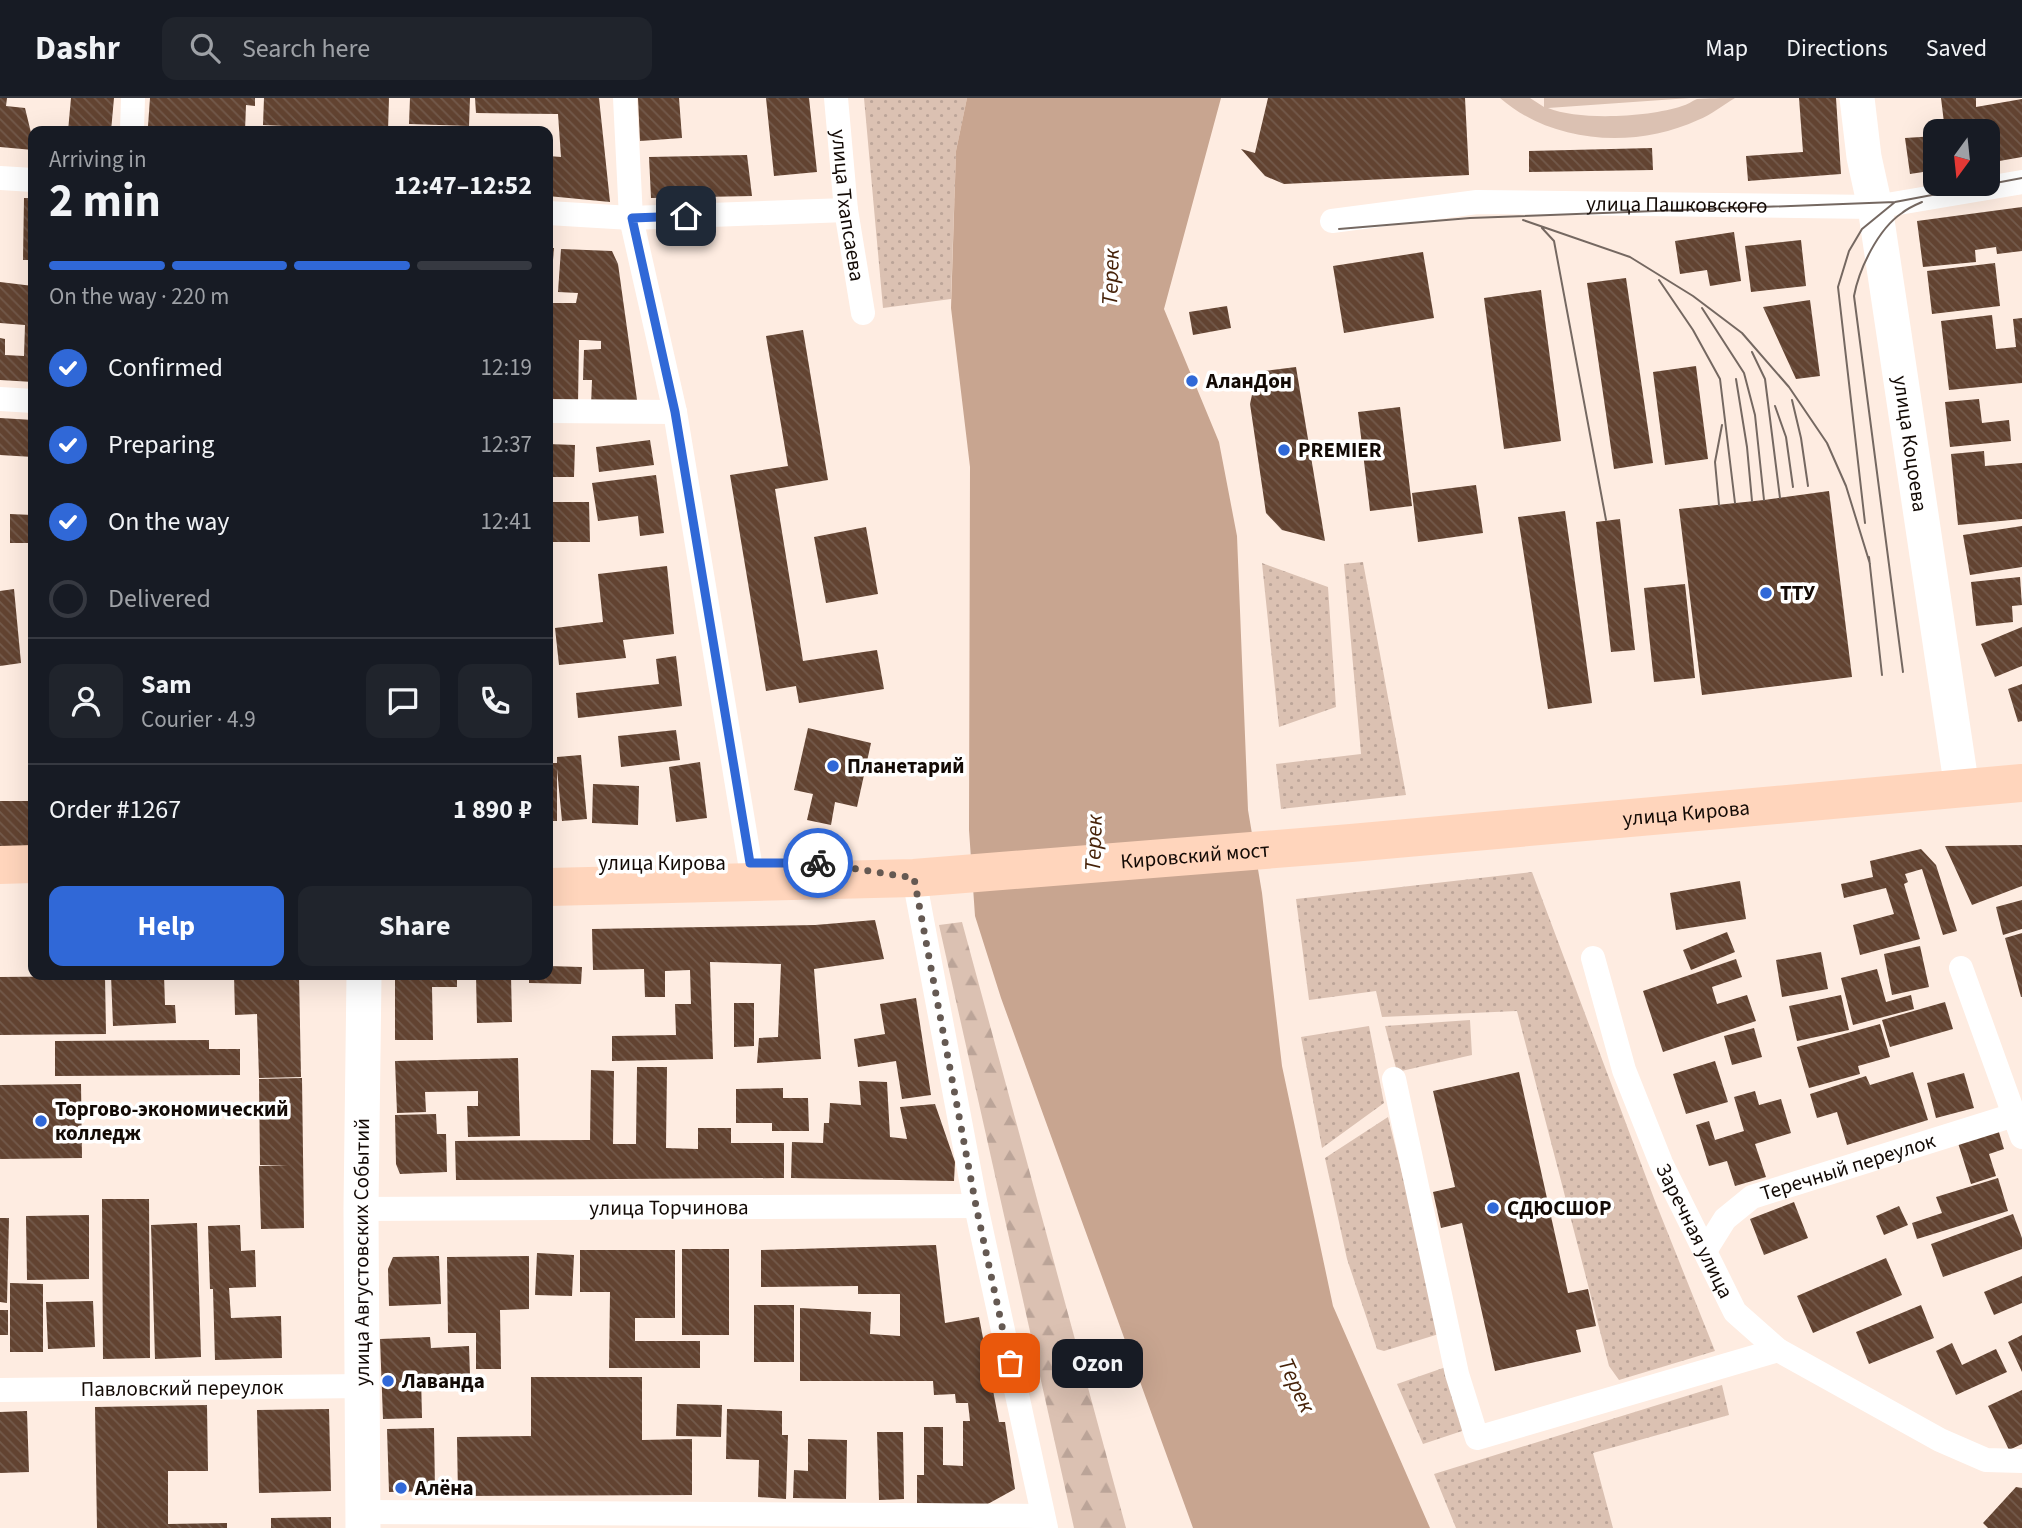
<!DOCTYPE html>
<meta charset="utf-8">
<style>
:root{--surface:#171b24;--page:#20242c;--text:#f1f3f6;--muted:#9ea1a6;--line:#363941;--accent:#3068d7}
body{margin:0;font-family:"Source Sans 3",sans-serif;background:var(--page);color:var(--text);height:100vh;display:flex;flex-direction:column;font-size:26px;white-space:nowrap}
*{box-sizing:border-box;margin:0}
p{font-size:23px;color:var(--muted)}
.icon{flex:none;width:38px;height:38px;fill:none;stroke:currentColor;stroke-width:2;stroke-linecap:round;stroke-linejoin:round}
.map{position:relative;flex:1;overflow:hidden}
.panel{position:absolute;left:28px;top:28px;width:525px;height:854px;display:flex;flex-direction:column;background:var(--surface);border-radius:14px;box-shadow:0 7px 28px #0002}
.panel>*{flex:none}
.needle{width:46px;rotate:195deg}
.controls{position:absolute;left:1923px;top:21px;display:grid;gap:14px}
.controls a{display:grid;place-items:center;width:77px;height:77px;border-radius:14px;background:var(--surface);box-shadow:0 7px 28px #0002;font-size:35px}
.pin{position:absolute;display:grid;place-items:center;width:60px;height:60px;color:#fff;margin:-30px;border-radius:14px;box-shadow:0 4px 10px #0006}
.courier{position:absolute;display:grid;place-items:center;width:70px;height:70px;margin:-35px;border:5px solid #3068d7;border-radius:50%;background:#fff;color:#222;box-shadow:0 2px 9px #0007}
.bubble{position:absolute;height:49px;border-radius:14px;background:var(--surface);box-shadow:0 7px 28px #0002;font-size:23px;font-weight:700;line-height:49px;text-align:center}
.head em{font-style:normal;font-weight:700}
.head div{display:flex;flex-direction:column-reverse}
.head{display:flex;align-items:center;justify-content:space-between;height:119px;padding:0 21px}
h1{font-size:46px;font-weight:700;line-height:52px}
.bar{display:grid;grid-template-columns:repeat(4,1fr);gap:10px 7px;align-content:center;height:84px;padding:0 21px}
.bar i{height:9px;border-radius:5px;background:var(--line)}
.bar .on{background:var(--accent)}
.bar p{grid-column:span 4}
.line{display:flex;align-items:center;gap:18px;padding:0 21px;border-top:2px solid var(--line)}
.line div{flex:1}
.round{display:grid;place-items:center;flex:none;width:74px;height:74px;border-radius:14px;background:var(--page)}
ol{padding:0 21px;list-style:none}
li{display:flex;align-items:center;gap:21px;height:77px}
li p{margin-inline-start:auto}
li .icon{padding:7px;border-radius:50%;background:var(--accent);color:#fff;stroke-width:4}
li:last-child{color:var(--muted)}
li i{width:38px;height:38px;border:4px solid var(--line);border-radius:50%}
.action{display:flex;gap:14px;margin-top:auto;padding:14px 21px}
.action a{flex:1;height:80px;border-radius:14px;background:var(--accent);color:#fff;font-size:28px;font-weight:700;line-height:80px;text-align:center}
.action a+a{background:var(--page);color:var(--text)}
header{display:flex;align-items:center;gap:42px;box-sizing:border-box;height:98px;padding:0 35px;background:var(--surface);border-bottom:2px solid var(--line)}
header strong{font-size:33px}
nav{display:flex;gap:38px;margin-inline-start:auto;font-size:24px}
.search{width:490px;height:63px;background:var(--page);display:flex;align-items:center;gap:18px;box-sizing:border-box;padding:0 24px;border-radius:14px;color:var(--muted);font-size:26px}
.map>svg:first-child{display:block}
.grass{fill:url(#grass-dots)}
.forest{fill:url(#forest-firs)}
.pitch{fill:#dbc1b2}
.water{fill:#c8a590}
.building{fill:url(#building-back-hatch)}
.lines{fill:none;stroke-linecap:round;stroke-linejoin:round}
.street{stroke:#fff;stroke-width:24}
.secondary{stroke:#fff;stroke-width:35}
.primary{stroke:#ffd5bc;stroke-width:38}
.tram{stroke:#756861;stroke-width:2}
.done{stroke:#655952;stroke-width:7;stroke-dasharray:0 12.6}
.route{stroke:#3068d7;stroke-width:9}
.poi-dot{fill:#3068d7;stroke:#fff;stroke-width:2.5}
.labels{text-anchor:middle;stroke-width:7;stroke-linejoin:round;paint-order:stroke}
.street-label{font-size:21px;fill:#130a05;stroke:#fff}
.poi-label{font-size:21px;font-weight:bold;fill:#130a05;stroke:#fff;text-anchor:start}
.water-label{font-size:23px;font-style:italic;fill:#462209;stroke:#fff}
</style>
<header>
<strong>Dashr</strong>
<div class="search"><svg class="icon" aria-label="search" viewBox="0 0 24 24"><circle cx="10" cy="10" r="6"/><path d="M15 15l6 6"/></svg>Search here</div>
<nav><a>Map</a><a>Directions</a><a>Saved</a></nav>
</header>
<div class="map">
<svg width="2022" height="1430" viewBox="0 0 2022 1430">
<defs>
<pattern id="grass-dots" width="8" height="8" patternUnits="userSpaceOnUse" patternTransform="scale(1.75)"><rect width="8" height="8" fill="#dbc1b2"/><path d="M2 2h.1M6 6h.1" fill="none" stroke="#bba498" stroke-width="1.8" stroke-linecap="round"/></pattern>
<pattern id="forest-firs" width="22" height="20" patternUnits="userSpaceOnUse" patternTransform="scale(1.75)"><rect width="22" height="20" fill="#dbc1b2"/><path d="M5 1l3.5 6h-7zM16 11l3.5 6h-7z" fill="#bba498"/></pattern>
<pattern id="building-back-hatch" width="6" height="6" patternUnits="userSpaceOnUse" patternTransform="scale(1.75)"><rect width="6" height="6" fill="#624331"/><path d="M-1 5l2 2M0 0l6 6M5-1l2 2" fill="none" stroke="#735a4b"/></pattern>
</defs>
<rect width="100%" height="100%" fill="#feece1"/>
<path class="grass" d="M864,0H967L956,53L951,201L883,210Z
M1363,464L1406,697L1281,711L1276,666L1361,656L1344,466Z
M1262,465L1328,489L1336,609L1279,629Z
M1532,774L1655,1103L1715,1253L1619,1282L1609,1268L1517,913L1382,919L1376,893L1309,902L1296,801Z
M1470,922L1472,957L1397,974L1385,928Z
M1369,928L1384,1005L1322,1050L1301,939Z
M1388,1019L1442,1235L1384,1253L1377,1251L1347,1161L1325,1060Z
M1446,1269L1465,1332L1423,1346L1397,1286Z
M1722,1287L1729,1317L1593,1355L1613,1430H1456L1434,1376Z"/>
<path class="forest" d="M962,824L1126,1430H1074L939,827Z"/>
<path class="pitch" d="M1500,0H1530L1544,9V0H1690L1548,10C1579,23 1650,19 1682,8C1687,7 1692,3 1697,1C1707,0 1723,0 1735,0C1723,7 1711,17 1698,22C1635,51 1553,46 1500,0Z"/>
<path class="water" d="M967,0H1221L1164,211L1219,344L1237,438L1248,712L1262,795L1282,968L1333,1208L1430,1430H1193L1001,900L975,818L969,732L970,369L951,210L956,53Z"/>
<path class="building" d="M0,0H7L6,8L25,10L33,43V52L0,49Z
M71,0H114L111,33H68Z
M150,0H255V8L246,7L245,33L148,28Z
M264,0H389L388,33H348V31L263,27Z
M410,0H470L469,28L409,26Z
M475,0H599L610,104L548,98V58L561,59L558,16L476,15Z
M638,0H679L682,40L640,43Z
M766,0H809L817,74L774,78Z
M1268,0H1465L1469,77L1284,86L1265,78L1241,51L1255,55Z
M1799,0H1836L1841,76L1748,83L1746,58L1803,54Z
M1941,0H1976V9L2022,1V59L1988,65V33H1945Z
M1936,38V72L1910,76L1905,40Z
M1652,50L1653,72L1529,74V53Z
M747,57L752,98L651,100L649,59Z
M24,100H33V162H23Z
M2022,109V153L1997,156L1996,149L1975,152L1976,164L1923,169L1917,123Z
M1734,134L1741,183L1710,188L1707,172L1680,176L1675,143Z
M1801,142L1806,188L1751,194L1745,148Z
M548,150H554L551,186H548Z
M561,151L612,153L618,166L638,309L591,308L592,282H583L584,252L601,251V243L585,242H579L578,306L548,305V205H576L578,195L558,194Z
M1423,154L1434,220L1344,235L1333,168Z
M1995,165L2000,208L1932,216L1927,173Z
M1626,180L1653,365L1614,371L1587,185Z
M0,184L33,188V284L0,282V240L5,241V257L24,258L25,227L0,225Z
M1541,192L1561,343L1504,351L1484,200Z
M1810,202L1820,278L1796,281L1763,209Z
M1227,208L1231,230L1193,237L1189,214Z
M1992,217L1996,251L2016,249L2013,221L2022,220V285L1949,292L1941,223Z
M803,232L828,382L775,391L803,563L877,552L884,591L799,605L796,588L766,593L730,377L788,368L766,238Z
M1696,268L1708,361L1665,367L1653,274Z
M1296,269L1325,443L1282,432L1266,415L1250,306L1257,274Z
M1979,301L1982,325L2009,322L2011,343L1950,349L1945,304Z
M1400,309L1412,408L1370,413L1358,314Z
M0,320L33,322V359L0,357Z
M650,342L654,367L599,374L596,349Z
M548,346L575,347L574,379H548Z
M1984,353L1985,368L2022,365V421L1958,427L1951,356Z
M656,377L664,435L640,438L638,418L598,423L592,385Z
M1476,387L1483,435L1418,444L1412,395Z
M1829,393L1852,579L1702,597L1679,411L1764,402Z
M548,404H589L590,444H548Z
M1565,413L1592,605L1548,611L1518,419Z
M10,416L33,417V445H10Z
M1620,421L1635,552L1611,554L1596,424Z
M2022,428V469L1970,477L1963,437Z
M866,429L878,496L826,505L814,439Z
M667,468L674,536L623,542L626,560L559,567L555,530L603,524L598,476Z
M2020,479L2022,507L2012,508L2013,524L1976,528L1971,484Z
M1685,486L1695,580L1654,584L1644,490Z
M14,491L21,565L0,568V493Z
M2022,529V568L1995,579L1981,546Z
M676,558L682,608L578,620L576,595L659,586L656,561Z
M2022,586V623L2018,624L2008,591Z
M808,630L871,645L857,709L835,704L831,727L807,722L813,696L794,692Z
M676,632L680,662L621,669L618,638Z
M581,657L587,721L562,723L557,671V723H548V665H557V659Z
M700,664L707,720L676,724L669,669Z
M593,686L639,688L638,727L592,725Z
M0,703H33V748H0Z
M2022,747V788L1972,807L1945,748Z
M1921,751L1936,767L1957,833L1943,837L1922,771L1905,776L1908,784L1904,786L1920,841L1860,857L1853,827L1894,816L1886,790L1844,800L1841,786L1873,779L1870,763Z
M1740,783L1746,821L1676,832L1670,795Z
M2022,802V831L2003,837L1996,809Z
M875,822L884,861L814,871L821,961L757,965L759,940L778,939L781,866L710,864L713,961L612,963V938L676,937L675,906H691L690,872L665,873V899H645L644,871L593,872L592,831L815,827Z
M1727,834L1735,854L1691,872L1683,852Z
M2022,835V899H2021L2005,840Z
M1920,848L1929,889L1892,897L1884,856Z
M1821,854L1828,891L1782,899L1776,862Z
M1736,861L1742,879L1712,889L1717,906L1747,897L1756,923L1663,954L1643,893Z
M548,868L582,869L581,886L529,885V877H548Z
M1877,871L1886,904L1911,897L1914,911L1853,927L1841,880Z
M111,877H164L165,907H175L176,925L113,928Z
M234,877H299L301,979L259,980L257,916L235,917Z
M395,877H457V889H432L433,942H395Z
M476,877H511L512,924L477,925Z
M105,878L106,936L0,937V879Z
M1841,897L1849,932L1797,943L1789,908Z
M916,900L931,997L902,1001L896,963L858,969L854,941L885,936L880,906Z
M1945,904L1953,931L1890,949L1882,922Z
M734,905H754V948L734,949Z
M1880,926L1890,959L1858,968L1860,976L1809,990L1797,949Z
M1754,930L1762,959L1732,967L1724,938Z
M209,942V951H240V977L55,978V943Z
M518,960L520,1038L468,1039L467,1008H478V993L425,994L426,1014L397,1015L395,963Z
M1715,963L1728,1004L1686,1016L1673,976Z
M637,969H667L666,1050L698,1051V1030H731V1045H784V1080L456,1082L455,1043L590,1042L591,972L614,973L613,1046H636Z
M1519,974L1568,1195L1588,1191L1596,1228L1576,1232L1581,1254L1495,1273L1462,1125L1441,1130L1433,1094L1455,1089L1433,993Z
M1913,974L1928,1022L1847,1047L1837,1014L1817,1020L1810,996L1866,978L1870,987Z
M1964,975L1974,1010L1936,1020L1927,985Z
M302,980L304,1130L261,1131L259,1068H288L260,1067L259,981Z
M859,983L887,984L890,1039L907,1041L900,1009L935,1006L955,1064L954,1083L791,1080L792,1044L823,1045L824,1025H829L830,1005L861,1007Z
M81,986L82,1060L0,1061V987Z
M783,990V1000H808L809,1033H772V1025H736V991Z
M1755,993L1759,1007L1781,1001L1791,1035L1755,1046L1766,1079L1735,1088L1727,1063L1709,1068L1696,1027L1709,1023L1715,1042L1744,1033L1734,999Z
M436,1016L437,1036H446L447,1074L400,1076L396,1066L395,1017Z
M1998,1031L2004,1051L1989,1056L1996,1078L1971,1086L1958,1045Z
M1998,1080L2008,1113L1917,1141L1912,1125L1942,1115L1936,1099Z
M102,1101H149L150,1260L103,1261Z
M1794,1104L1808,1140L1764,1157L1750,1121Z
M1899,1108L1908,1127L1884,1137L1876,1118Z
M2013,1116L2022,1140V1151L1943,1179L1931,1146Z
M89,1117V1181L27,1182L26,1118Z
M0,1120H9L7,1205L0,1204Z
M197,1125L201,1259L155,1261L151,1127Z
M240,1127L241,1153L255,1152L256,1189L229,1190L231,1220L281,1218L282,1260L215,1262L213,1191H210L208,1128Z
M936,1147L945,1225L979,1219L999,1324H1005L1015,1391L986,1407L917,1405V1377H924V1329H943V1367L963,1368V1323H970L968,1305H956L955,1296L934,1297L933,1283H800V1210L871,1214L870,1236L900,1238V1196H858V1188L761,1189V1152Z
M682,1151H729V1237H682Z
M580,1152H675V1220H635V1243H700V1270H609L610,1194H580Z
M537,1155L574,1157L572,1198L535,1197Z
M439,1158L441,1206L389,1208L388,1171L393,1159Z
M529,1158V1211L500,1212L501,1271H476V1235H448L447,1159Z
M1886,1160L1902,1197L1813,1235L1797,1198Z
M2022,1178V1205L1994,1217L1984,1194Z
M10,1185L43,1186V1254H10Z
M93,1203L95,1249L48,1251L46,1204Z
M754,1207H794V1264H754Z
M1921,1207L1934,1240L1869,1266L1856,1234Z
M0,1212H8V1237H0Z
M2022,1237V1274L2008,1244Z
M430,1239L431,1250L469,1248L470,1277L421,1278L422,1320L383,1321L380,1241Z
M1952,1245L1962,1267L1996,1251L2007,1274L1956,1297L1936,1253Z
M531,1279H642V1342L692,1341V1397L458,1398L457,1339L531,1338Z
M2022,1292V1346L2009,1352L1988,1308Z
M677,1306L722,1307L721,1339L676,1338Z
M207,1307L208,1373H168V1426L227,1425V1430H97L95,1309Z
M329,1311L331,1393L259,1395L257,1312Z
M727,1311L782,1313V1337H788L786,1401L758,1399L759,1362L726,1361Z
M27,1313L29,1374L0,1375V1314Z
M434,1330L435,1393L389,1394L387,1331Z
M877,1334H903L904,1401L879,1402Z
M808,1341L847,1342L846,1401L793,1400L794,1372L808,1373Z
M2016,1389L2022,1390V1430H1988L1983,1425Z
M331,1419V1430H271V1420Z"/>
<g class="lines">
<g class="street">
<path d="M625,0L631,120L675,314L750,765"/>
<path id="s1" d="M836,0L846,112L863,215"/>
<path d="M132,33L133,0"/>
<path d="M0,80L33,82"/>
<path d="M548,115L631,120L846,112"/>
<path id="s2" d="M1332,123L1477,104L1875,109L2022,84"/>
<path d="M0,301L33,303"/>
<path d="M548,313L675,314"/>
<path d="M914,780L976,1108L1046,1430"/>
<path id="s3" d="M1593,860L1624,972L1661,1065L1735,1214L1778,1252L1940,1342L1986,1362L2022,1363"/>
<path d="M1961,870L2022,1039"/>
<path d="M1394,981L1457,1276L1477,1340L1778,1252"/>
<path id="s4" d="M361,1111L976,1108"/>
<path id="s5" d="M1705,1153L1725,1121L1752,1099L2014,1017"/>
<path id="s6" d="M0,1292L363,1288"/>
<path d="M363,1414L1043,1418"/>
</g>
<g class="secondary">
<path id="s7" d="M1857,0L1864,59L1875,109L1962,691"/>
<path id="s8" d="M363,1430L361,1111L364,877"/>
</g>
<g class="primary">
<path d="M0,767L33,766"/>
<path id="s9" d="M548,789L914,780L1351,745L2022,685"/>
</g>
<path class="tram" d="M1523,122L1630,159L1693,198L1742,235L1789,289L1827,345L1846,388L1870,466
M1542,130L1554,143L1606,422
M1339,131L1470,120L1895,104L2022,80
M1659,182L1693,232L1720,281L1735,405
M1702,210L1744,275L1755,317L1764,402
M1752,254L1765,281L1780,400
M1736,281L1747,349L1752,403
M1792,302L1801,340L1808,388
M1775,308L1786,339L1793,389
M1719,407L1715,364L1722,327
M1865,425L1838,189L1849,153L1862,131L1895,104
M1869,459L1882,577
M1903,574L1854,198C1859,171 1878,131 1902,115C1908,110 1915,107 1922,104"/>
</g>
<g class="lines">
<path class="done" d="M818,765L914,780L976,1108L1010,1265"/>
<path class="route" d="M686,118L632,120L675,314L750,765H818"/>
</g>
<g class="poi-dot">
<circle cx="1192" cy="283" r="7"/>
<circle cx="1284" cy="352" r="7"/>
<circle cx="1766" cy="495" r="7"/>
<circle cx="833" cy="668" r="7"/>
<circle cx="41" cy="1023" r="7"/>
<circle cx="1493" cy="1110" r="7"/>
<circle cx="388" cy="1283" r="7"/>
<circle cx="401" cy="1390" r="7"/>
</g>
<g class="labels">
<g class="street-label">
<text dy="7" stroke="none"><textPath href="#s2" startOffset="346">улица Пашковского</textPath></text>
<text dy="7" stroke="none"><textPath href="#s1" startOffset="108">улица Тхапсаева</textPath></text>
<text dy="7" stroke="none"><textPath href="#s7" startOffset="350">улица Коцоева</textPath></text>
<text dy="7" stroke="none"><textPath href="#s9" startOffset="1141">улица Кирова</textPath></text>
<text dy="7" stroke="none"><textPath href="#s9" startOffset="648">Кировский мост</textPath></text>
<text x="662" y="772">улица Кирова</text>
<text dy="7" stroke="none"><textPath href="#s5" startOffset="173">Теречный переулок</textPath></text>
<text dy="7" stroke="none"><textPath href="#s4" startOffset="308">улица Торчинова</textPath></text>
<text dy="7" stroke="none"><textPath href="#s3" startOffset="292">Заречная улица</textPath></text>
<text dy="7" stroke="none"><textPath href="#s8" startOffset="276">улица Августовских Событий</textPath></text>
<text dy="7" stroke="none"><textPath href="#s6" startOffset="182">Павловский переулок</textPath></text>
</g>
<g class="poi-label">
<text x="1206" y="290">АланДон</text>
<text x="1298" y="359">PREMIER</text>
<text x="1780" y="502">ТТУ</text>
<text x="847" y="675">Планетарий</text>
<text x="55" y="1018">Торгово-экономический<tspan x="55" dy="24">колледж</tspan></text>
<text x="1507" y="1117">СДЮСШОР</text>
<text x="402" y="1290">Лаванда</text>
<text x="415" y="1397">Алёна</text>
</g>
<g class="water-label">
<text transform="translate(1110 179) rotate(-88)" y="8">Терек</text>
<text transform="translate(1093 745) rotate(-88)" y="8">Терек</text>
<text transform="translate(1297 1287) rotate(65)" y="8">Терек</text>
</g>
</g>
</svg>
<div class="controls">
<a><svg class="needle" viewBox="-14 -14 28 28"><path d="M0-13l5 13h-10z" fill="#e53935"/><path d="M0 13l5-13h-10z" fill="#9ea1a6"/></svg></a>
</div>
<div class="pin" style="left:1010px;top:1265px;background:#ea580c"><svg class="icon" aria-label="bag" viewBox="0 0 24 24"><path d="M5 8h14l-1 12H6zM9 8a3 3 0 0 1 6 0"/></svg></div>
<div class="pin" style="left:686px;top:118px;background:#1f2937"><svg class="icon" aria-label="home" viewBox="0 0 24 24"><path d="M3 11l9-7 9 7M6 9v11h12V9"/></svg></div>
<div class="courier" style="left:818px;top:765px"><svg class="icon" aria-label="bike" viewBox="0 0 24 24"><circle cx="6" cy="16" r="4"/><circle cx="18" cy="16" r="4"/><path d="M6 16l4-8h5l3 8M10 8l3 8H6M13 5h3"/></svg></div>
<div class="bubble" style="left:1052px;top:1241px;width:91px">Ozon</div>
<section class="panel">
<div class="head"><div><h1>2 min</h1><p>Arriving in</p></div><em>12:47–12:52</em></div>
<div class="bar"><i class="on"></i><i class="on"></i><i class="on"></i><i></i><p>On the way · 220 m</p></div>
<ol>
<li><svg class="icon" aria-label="check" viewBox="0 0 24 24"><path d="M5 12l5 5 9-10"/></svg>Confirmed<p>12:19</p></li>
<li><svg class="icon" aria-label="check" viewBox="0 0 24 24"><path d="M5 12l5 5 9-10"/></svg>Preparing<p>12:37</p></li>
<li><svg class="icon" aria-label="check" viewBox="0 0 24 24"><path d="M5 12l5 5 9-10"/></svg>On the way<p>12:41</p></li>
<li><i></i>Delivered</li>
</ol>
<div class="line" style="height:126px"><a class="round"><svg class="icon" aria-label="person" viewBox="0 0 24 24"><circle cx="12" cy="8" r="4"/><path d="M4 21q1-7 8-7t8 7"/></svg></a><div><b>Sam</b><p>Courier · 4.9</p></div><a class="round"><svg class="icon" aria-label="chat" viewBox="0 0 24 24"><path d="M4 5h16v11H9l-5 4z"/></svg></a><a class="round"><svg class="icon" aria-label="phone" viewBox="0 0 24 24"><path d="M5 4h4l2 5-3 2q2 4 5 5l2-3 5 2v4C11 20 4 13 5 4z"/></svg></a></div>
<div class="line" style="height:91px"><div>Order #1267</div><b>1 890 ₽</b></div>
<div class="action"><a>Help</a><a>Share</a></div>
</section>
</div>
